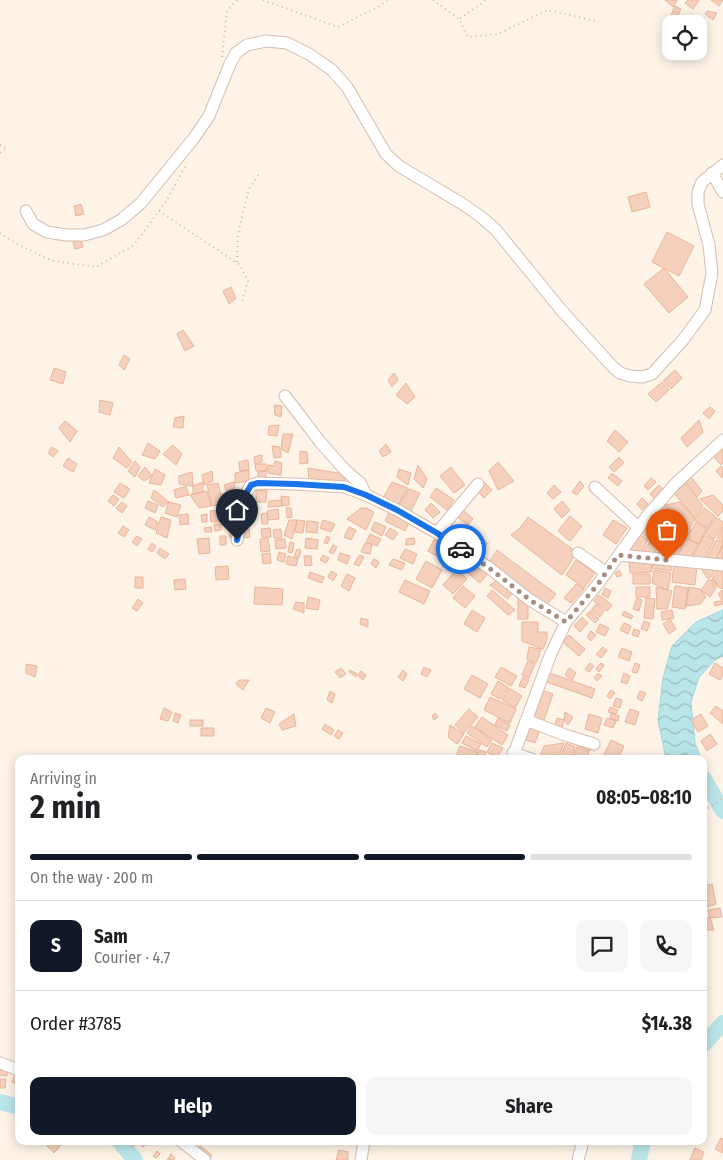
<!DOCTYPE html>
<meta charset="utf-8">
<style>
:root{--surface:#fff;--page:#f6f6f6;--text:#202124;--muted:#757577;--line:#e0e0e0;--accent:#111827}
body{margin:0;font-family:"Fira Sans Condensed",sans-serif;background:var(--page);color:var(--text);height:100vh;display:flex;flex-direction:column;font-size:19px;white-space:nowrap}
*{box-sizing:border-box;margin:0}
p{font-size:16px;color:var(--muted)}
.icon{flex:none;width:28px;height:28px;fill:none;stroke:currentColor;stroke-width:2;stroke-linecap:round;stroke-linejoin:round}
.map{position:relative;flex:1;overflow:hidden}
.details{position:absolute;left:15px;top:755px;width:692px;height:390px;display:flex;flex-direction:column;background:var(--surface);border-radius:10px;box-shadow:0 2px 12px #0003}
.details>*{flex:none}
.tools{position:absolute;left:662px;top:15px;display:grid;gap:10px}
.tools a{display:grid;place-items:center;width:45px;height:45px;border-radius:10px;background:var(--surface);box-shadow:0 2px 12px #0003;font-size:25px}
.pin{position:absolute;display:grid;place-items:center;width:42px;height:42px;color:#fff;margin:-51px -21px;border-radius:50% 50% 50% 0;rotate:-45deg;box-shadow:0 0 5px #0007}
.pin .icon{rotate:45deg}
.courier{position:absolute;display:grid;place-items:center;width:50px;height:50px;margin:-25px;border:4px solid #1a73e8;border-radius:50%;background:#fff;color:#222;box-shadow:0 1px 6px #0007}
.overview em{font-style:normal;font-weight:700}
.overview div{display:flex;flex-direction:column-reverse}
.overview{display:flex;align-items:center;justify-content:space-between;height:85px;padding:0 15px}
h1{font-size:32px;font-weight:700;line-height:38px}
.bar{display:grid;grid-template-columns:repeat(4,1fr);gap:8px 5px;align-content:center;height:60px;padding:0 15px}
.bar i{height:6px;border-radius:4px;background:var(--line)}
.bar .active{background:var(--accent)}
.bar p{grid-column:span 4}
.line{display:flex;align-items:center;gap:12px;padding:0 15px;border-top:1px solid var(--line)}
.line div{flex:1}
.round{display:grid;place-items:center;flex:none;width:52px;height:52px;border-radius:10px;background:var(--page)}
.primary-button{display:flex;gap:10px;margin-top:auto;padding:10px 15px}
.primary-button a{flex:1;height:58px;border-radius:10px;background:var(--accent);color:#fff;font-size:20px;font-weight:700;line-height:58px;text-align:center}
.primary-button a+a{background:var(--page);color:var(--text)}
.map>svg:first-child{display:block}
.water{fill:url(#water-waves);stroke:#9ed6dc}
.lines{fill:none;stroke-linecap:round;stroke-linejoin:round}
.river{stroke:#b9e5e9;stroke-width:16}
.building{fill:#f5d0bc;stroke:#e9b59b}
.minor-casing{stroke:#d4bcae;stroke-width:13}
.path{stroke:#dbb39e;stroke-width:2;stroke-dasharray:1 4;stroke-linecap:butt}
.minor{stroke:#fff;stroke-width:11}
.done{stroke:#a88e80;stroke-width:5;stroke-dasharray:0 9}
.route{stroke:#1a73e8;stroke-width:6}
</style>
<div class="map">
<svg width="723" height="1160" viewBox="0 0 723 1160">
<defs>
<pattern id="water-waves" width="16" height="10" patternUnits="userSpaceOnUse" patternTransform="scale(1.25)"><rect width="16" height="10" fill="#b9e5e9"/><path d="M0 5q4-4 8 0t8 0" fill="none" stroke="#9bbcbf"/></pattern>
</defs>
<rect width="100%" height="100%" fill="#fef3e7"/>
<path class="water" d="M723,610V656L715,660L699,677L691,702L695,743L701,759H666L658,720L663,678L672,646L696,622Z"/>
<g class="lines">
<path class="river" d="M704,779L723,811
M704,1044L723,1023
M0,1102L19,1107
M119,1141L135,1160
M639,1160L643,1141"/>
</g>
<path class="building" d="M665,0H677L673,7Z
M688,0H699L693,9L685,3Z
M711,0H723L719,6Z
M675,6L681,9L674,24H671V28L666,26Z
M707,11L717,13L713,20L705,14Z
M646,192L650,207L632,212L628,197Z
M81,204L84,214L76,216L74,206Z
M667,232L694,246L679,276L652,262Z
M80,236L83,247L75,249L72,238Z
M664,268L688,297L669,313L644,284Z
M231,287L236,298L229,304L223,291Z
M183,330L194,346L185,351L177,334Z
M124,355L130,359L124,370L119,365Z
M54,368L66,372L63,384L50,380Z
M675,370L682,378L671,389L663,381Z
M394,373L398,380L392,387L388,380Z
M662,382L669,390L656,402L648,394Z
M406,383L415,397L407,404L396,395Z
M100,400L113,403L110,415L99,412Z
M274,405L282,406L281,417L275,415Z
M710,407L715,411L709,419L703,413Z
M184,416L183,428L173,427L175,418Z
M699,420L703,432L687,447L681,438Z
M65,421L77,431L70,442L59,428Z
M279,425L277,436L268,435L269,426Z
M615,430L628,442L619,452L607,441Z
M283,434H293L288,453L281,449Z
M148,443L160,451L155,459L142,455Z
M386,444L391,452L383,457L379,451Z
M173,445L182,454L176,465L163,454Z
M272,446L280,447L281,457L274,458Z
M52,447L58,451L53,457L48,453Z
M119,447L132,462L127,468L113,458Z
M721,448L723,450V463L721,465L712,455Z
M300,451L307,452L308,463L300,464Z
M262,455V462L255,464L254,457Z
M619,457L624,463L614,472L609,467Z
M68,458L77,464L73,472L63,466Z
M248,460L249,470L240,471L239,462Z
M135,461L140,467L135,477L128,471Z
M275,461L282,463L281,475L268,473V465L274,466Z
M498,462L514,481L498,490L489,471Z
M255,464H266L267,471H256Z
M418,465L427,479L423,488L414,479Z
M721,466L723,468L722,478L716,471Z
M145,467L152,476L144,481L138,476Z
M451,467L465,485L454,493L440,476Z
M308,468L344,474L345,485L309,483Z
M155,469L165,475L161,485L149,483Z
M399,469L411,473L408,485L397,477Z
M249,470V481L235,483V473Z
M212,471L213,481L204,485L202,475Z
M266,471V479L258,480V472Z
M192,472L193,486L179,484V476Z
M612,473L622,481L618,486L608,478Z
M688,473L702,491L697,497L683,479Z
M480,478L492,490L484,498L477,490L479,487Z
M651,478L656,482L648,490L644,486Z
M580,481L584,486L577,495L572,492Z
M203,482V492L193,494V486Z
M234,482L235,488L226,491L224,485Z
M392,482L408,488L397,506L383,498Z
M120,483L130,489L124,498L114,492Z
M218,483L223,504L212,506L207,485Z
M685,484L692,492H693L703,506L695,518L674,493Z
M554,485L561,492L553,499L547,493Z
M659,485L665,491L656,500L650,494Z
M186,486L189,495L176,498L174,490Z
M436,488L454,500L447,510L430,497Z
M409,489L420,493L410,513L398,506Z
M154,490L169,502L163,507L151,498Z
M267,490L266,502H256V491Z
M207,491L211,506L199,508L190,495Z
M235,491L237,501L224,503L222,494Z
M113,495L119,499L114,506L108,501Z
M713,495L723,505V511L718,516L700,499Z
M281,496L289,497V505L282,506Z
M642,498L648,504L642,510L637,504Z
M282,500V506L268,507L269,501Z
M148,501L158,505L155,513L145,508Z
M254,501L255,509L246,510L245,502Z
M562,501L570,510L562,518L554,509Z
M122,502L127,506L122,513L116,508Z
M169,502L181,505L177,517L165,513Z
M680,502L695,519L689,529L665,505Z
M431,503L440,512L433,518L425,510Z
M663,504L673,515L662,526L652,515Z
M228,505H234L235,513H229Z
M286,508H291L292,517L287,518Z
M361,508H367L374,512L366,530L347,519Z
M704,508L715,516L707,528L695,520Z
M278,509L279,519L268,520L267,511Z
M462,509L473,519L468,525L456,516Z
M221,510L222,521L211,522L210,511Z
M390,510L410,520L405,531L385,521Z
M254,513V517L246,518L245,514Z
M267,513L268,524H262L261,514Z
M188,514L189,524L180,525L179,515Z
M207,514V522H202L201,515Z
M228,516H233L234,525H229Z
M570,516L582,526L570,541L558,531Z
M149,517L158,522L155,530L145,525Z
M161,517L171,520L167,538L156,533Z
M528,517L575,551L571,562L562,575L511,535L520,528Z
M673,517L691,530L684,540L666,527Z
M716,517L723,522V525L714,539L705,533Z
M649,519L667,531L658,544L640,532Z
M289,520H297L292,539L284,535Z
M297,520L305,521L303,533L295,532Z
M323,520L335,524L331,532L320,528Z
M613,520L627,528L616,544L603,535Z
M307,521L318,522L317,533L306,532Z
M375,522L386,527L382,536L371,530Z
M696,522L707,529L698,544L687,537Z
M214,524H221V530L215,531Z
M123,526L129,530L124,537L118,533Z
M211,527L212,532H205L204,528Z
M349,527L356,530L351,540L344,537Z
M723,527V542L717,538Z
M234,528V537L230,538L229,529Z
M249,528L250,537L241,538L240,529Z
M270,528L271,537H262L261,529Z
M390,528L398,533L393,540L385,535Z
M454,528L459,531L454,539L449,536Z
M281,529L282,538H274L273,530Z
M461,530L475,540L468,553L453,544Z
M668,531L677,535L666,558L658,554Z
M636,533L648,539L640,557L627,550Z
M370,534L381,539L377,546L366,542Z
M704,535L714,540L703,562L691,560Z
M137,536L142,539L137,546L132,542Z
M220,536H226V545H220Z
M327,536L330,538L327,544L324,543Z
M478,537L487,543L480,559L470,553Z
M677,537L684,541L676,559L668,555Z
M209,538L210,553L199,554L197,539Z
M268,538L270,551L261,552L260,539Z
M306,538L318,540L317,549L305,548Z
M414,538L415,544L406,545V539Z
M686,538L698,544L689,561L676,559Z
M285,539L286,548L276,549L275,540Z
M434,540L445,546L440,558L428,551Z
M716,540L723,543L714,564L706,560Z
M650,541L659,546L653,556L642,555Z
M290,542L294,543L292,553L288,552Z
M152,543L156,546L152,552L148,549Z
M365,543L372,544L370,554L361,552Z
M333,545L337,547L333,554L329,552Z
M723,545V560H716Z
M160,548L169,554L165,559L157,553Z
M297,549L301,550L299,558L294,557Z
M405,549L417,554L413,564L400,558Z
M497,550L556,594L547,605L489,562Z
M279,552L286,554L284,562L277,560Z
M270,553L271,563L263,564L262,554Z
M340,553L350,556L347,564L338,560Z
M323,555L329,558L326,563L320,560Z
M359,555L364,557L359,566L354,564Z
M288,556L298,559L296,566L286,564Z
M304,556H311L312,565L305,566Z
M467,557L487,574L480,583L459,566Z
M374,559L379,562L376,568L371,564Z
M393,559L405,563L402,570L389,565Z
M651,559L652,572L630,573L629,560Z
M576,560L595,573L584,588L566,575Z
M653,560L672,562L671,571L652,568Z
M426,561L442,570L432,588L416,579Z
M674,562L697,565L695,585L672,582Z
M699,565L718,567L711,577L707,578Z
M228,566L229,579L216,580L215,567Z
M457,569L467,579L453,594L443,585Z
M719,569L723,572V589L716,586L717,583L712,579Z
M619,570L622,575L617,577L615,573Z
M654,570L671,573L668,590L652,583Z
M331,571L337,574L333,581L328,577Z
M310,572L324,577L322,583L308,578Z
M347,574L355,578L349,591L341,586Z
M633,574H650V584H633Z
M135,577H143V588H135Z
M185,579L186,589L175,590L174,580Z
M709,579L716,583L714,586L716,588L710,597L701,590Z
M405,580L430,591L424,604L399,592Z
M496,581L512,593L508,599L490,585Z
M576,584L584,589L571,603L564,598Z
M463,586L475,596L465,608L453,598Z
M675,586L688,588L685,609L672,607Z
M255,587L283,589L282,605L254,604Z
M636,587H650V597H636Z
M656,587L672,591L667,609H657Z
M689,587L700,589L706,597L700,604L686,606Z
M605,588L611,591L608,598L602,595Z
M492,590L515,610L508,615L487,596Z
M722,590L723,591V602L718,594Z
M518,595L528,600V619H518Z
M599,595L612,605L607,611L594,601Z
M308,597L320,600L318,610L306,608Z
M637,598L642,600L639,611L633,609Z
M646,598L655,599L653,619L644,618Z
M138,599L143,603L137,611L132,608Z
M721,601L723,604L715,606L714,602Z
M296,602L304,603V613L293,609Z
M596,604L604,611L600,617L591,610Z
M472,610L485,618L477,632L464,624Z
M672,610L674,618L662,620L661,612Z
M590,611L599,619L595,623L586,615Z
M624,611L633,616L631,619L622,615Z
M582,617L588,623L580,632L574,626Z
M361,618L368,620V627L360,624Z
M670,619L676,629L669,634L663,624Z
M644,621L650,623L647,631L641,629Z
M522,622H538V632H547V639L543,649L522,641Z
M624,623L631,626L628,634L620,630Z
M600,624L609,628L605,636L596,632Z
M634,629L640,631L638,637L632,635Z
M591,631L596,635L591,641L587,637Z
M569,635L585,649L579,656L563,642Z
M529,647L541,649L539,656L536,663L527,659Z
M603,647L607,651L601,658L596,654Z
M622,648L632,652L629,661L618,657Z
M528,661L535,664L529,678L522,675Z
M590,663L594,666L589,672L585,669Z
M601,663L604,665L599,672L596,669Z
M635,663L640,665L637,673L632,672Z
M715,663L723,668V675L720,680L709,674Z
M26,664L37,666L35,677L26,673Z
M424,667L431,670L427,677L421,674Z
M501,667L517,676L511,686L495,677Z
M341,668L346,674L340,678L335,672Z
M569,668L576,673L572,680L565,675Z
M350,670L357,674L356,677L349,672Z
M403,670L407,674L403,681L398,677Z
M361,671L366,675L363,680L358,676Z
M547,672L595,689L592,698L544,681Z
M598,673L602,676L597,681L594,678Z
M624,673L630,676L627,684L621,682Z
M472,675L488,684L480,698L464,689Z
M523,677L529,680L525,688L519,686Z
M239,680H249L243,690L236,684Z
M498,681L508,687L500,699L491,694Z
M509,688L522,696L515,708L502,700Z
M541,690L553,694L543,723L531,719Z
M611,690L615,693L610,699L607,696Z
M330,691L335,694L332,703L327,700Z
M640,691L646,693L642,701L637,698Z
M490,697L516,709L510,723L484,710Z
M616,698L622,700L620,708L613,706Z
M716,706L723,711V724L710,713Z
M610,707L618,710L616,714L608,712Z
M164,708L172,712L168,721L160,719Z
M266,708L275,712L270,723L261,718Z
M469,709L478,717L464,733L455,725Z
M630,709L639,712L635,725L625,722Z
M565,712L573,717L568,725L564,720Z
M175,713L181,715L178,723L173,721Z
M435,713L438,717L434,720L432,716Z
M611,713L619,716L618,721L610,718Z
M294,714L296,726L282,730L279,724Z
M589,714L602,718L598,733L585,729Z
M701,714L708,726L698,732L691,720Z
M482,717L508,735L502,745L475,727Z
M498,718L510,725L507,731L495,725Z
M557,718L564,720L561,730L554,729Z
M607,718L616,721L613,728L604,725Z
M190,720H203V726H190Z
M325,724L334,730L331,735L322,729Z
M450,725L464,734L457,744L448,737Z
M472,726L492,740L487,747L467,733Z
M528,726L540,730L535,743L523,739Z
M201,728H214V736H201Z
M338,730L343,733L339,739L334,736Z
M710,734L717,744L707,751L701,741Z
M466,736L481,744L477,751L462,743Z
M611,740L624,746L618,759H602Z
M577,741L592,746L590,751L576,745Z
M492,743L503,748L497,758L487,752Z
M564,743L558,759H544L540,757L544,746Z
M566,743L575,747L571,759H560Z
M460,746L477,752L474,759H459L456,757Z
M577,747L589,752L587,759H572Z
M479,750L486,752L483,759H475Z
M712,884L716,904L704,908V886Z
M720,908L722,917L710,918L708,910Z
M705,917L710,918L714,930H706Z
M0,1070H7V1076L0,1075Z
M16,1072L19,1074V1085L12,1082Z
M0,1079H6L5,1088H0Z
M721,1138L723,1139V1153L715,1149Z
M51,1141H57L61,1145L54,1153L47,1146Z
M129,1141H136L137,1142L133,1147L128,1143Z
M141,1141H148L143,1147L139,1143Z
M200,1146L212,1155L209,1159L198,1150Z
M695,1148L704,1152L701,1160H690Z
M339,1150L348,1152V1160H336Z
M157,1151L160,1154L156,1158L153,1156Z
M171,1154L175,1158L173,1160H167Z"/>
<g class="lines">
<g class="minor-casing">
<path id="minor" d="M712,173L723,192
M26,211L33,224L47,232L66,235H84L103,230L121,220L141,203L194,138L209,116L230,64L236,53L247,45L266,41L287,43L309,54L332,70L347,87L386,154L399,166L461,203L480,216L496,230L562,311L612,366L620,373L630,376L642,377L652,374L683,340L705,310L712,273L709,245L698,204V192L702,182L723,165
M285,396L321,443L345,470L360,483L366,495
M595,487L638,527
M437,533L478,484
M237,540L247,492L251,485L258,483L295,484L345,487L366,495L397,510L437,533L488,567L530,600L566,622
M578,553L594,564L606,573
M619,555L723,565
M526,720L565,735L594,744
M513,753L531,759
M512,759L550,656L566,622L598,584L647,516L675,484L723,440
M0,1063L19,1070
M181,1141L205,1160
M361,1160L364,1141
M578,1160L583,1141"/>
</g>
<path class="path" d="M263,0L338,27L380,6L387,0
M433,0L459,19
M485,0L481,4L459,19L468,37L498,34L548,10L599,22
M222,57L227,11L237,0
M0,145L7,148L0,153
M159,211L240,265L248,281L242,302
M0,233L19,245L53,261L96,267L134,245L167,200L186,165
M237,262L238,235L243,212L249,189L259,174
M704,811L718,802L723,797"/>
<use href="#minor" class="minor"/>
</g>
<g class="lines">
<path class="done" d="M461,549L488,567L530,600L566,622L598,584L618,555L667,560"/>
<path class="route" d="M237,540L247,492L251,485L258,483L295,484L344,487L366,495L397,510L437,533L461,549"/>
</g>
</svg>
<div class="tools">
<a><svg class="icon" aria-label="locate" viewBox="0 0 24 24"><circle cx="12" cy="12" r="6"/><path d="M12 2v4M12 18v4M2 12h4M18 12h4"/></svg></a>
</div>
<div class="pin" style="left:667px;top:560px;background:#ea580c"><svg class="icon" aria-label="bag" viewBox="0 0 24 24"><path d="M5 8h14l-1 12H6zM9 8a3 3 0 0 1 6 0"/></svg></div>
<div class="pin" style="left:237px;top:540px;background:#1f2937"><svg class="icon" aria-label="home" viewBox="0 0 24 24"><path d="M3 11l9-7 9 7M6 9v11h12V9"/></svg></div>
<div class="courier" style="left:461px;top:549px"><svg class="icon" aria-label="car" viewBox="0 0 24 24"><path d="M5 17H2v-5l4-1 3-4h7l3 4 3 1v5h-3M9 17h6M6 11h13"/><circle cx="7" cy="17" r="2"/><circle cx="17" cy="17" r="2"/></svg></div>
<section class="details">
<div class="overview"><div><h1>2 min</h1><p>Arriving in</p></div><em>08:05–08:10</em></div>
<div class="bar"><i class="active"></i><i class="active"></i><i class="active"></i><i></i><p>On the way · 200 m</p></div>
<div class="line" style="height:90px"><b class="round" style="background:var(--accent);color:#fff">S</b><div><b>Sam</b><p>Courier · 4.7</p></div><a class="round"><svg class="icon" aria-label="chat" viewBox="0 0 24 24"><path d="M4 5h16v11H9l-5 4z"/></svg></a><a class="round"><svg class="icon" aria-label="phone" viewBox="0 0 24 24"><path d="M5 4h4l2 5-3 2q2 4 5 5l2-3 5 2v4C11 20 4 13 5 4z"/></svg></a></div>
<div class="line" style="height:65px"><div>Order #3785</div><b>$14.38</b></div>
<div class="primary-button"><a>Help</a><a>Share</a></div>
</section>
</div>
